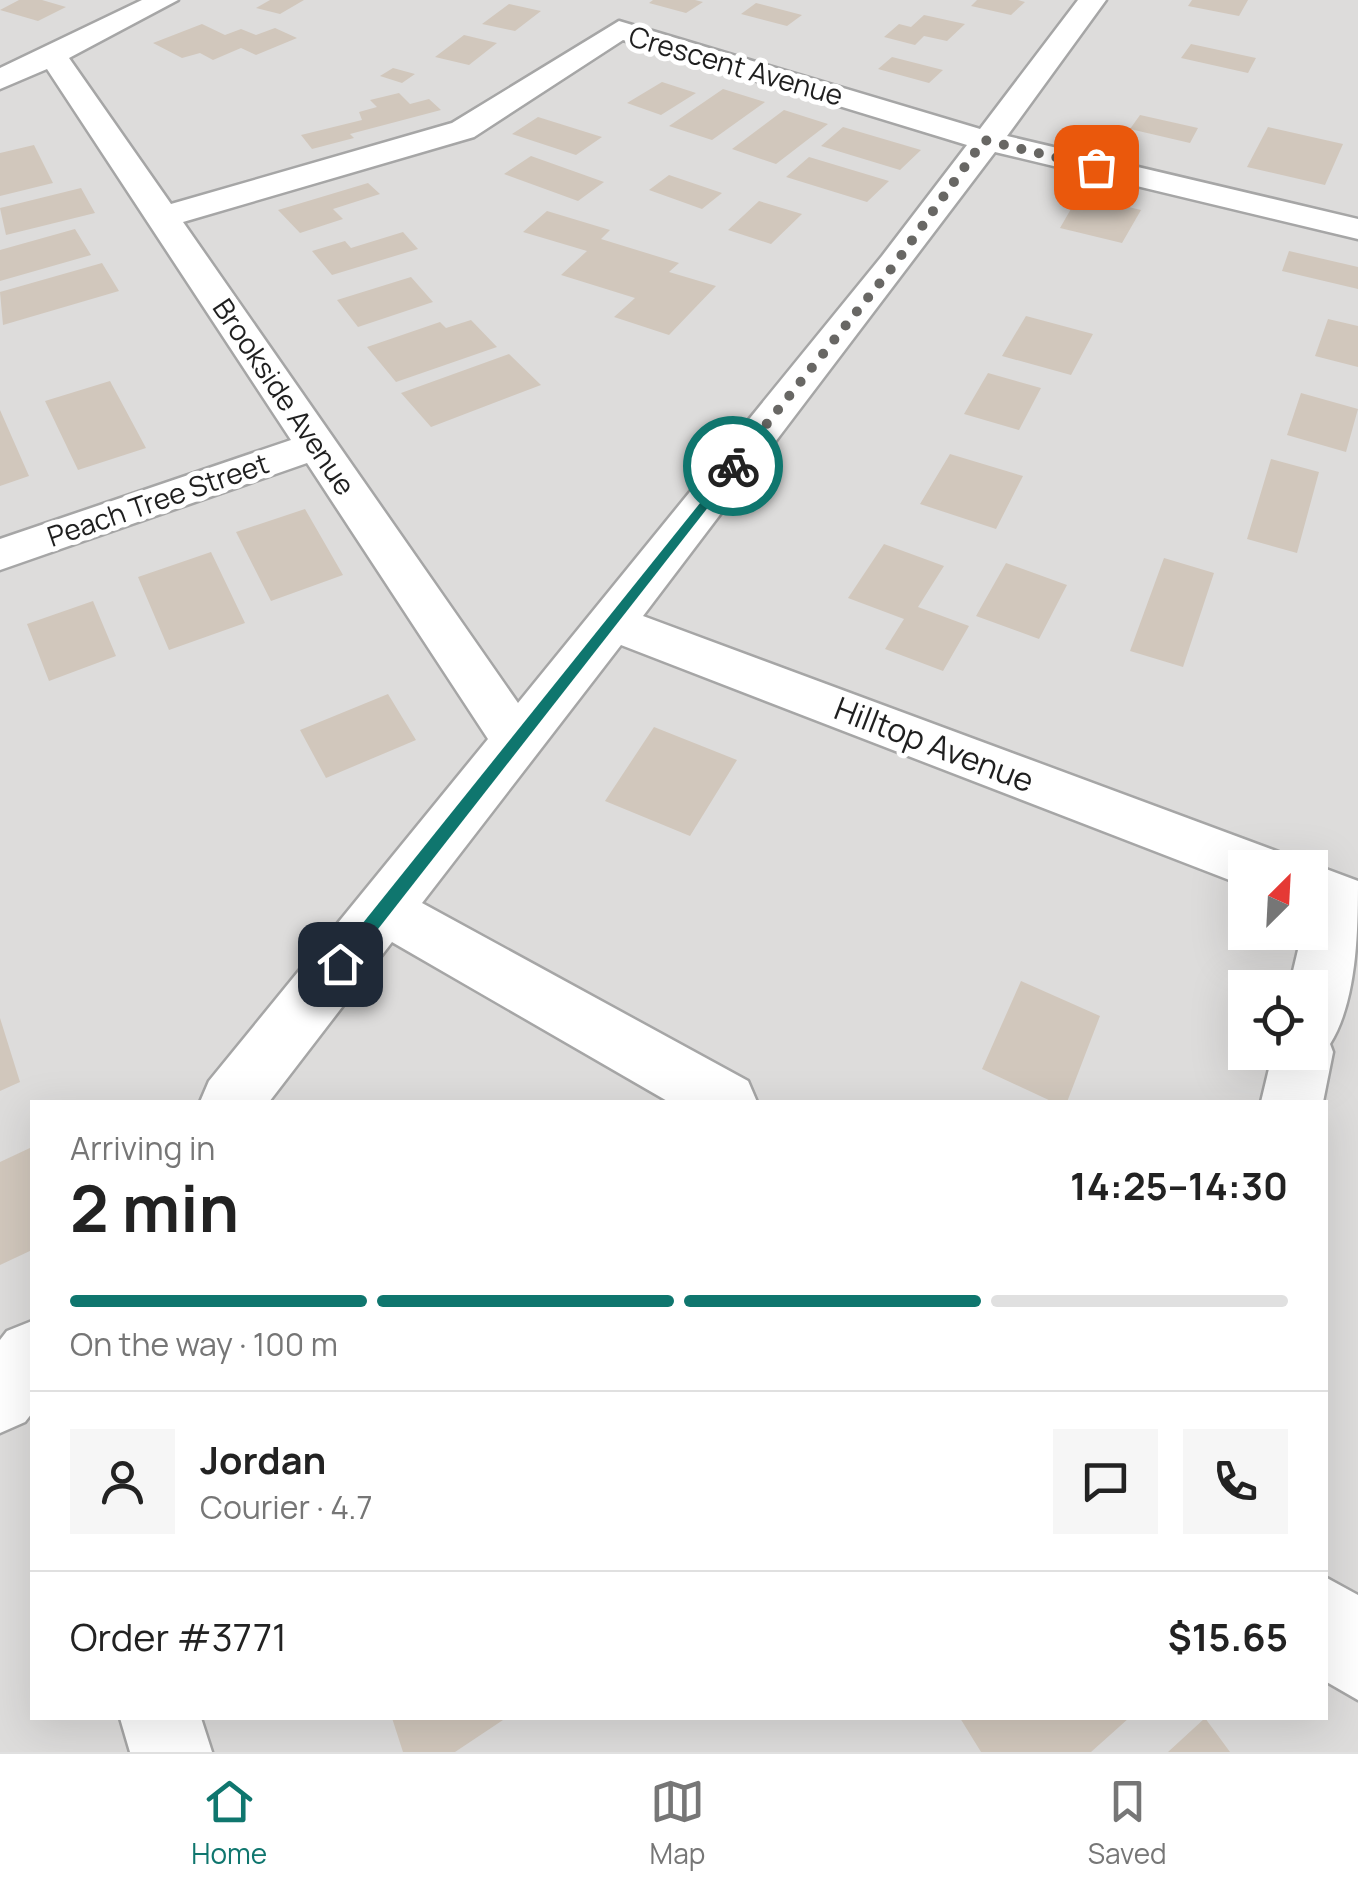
<!DOCTYPE html>
<meta charset="utf-8">
<style>
:root{--surface:#fff;--page:#f6f6f6;--text:#222;--muted:#767676;--line:#e0e0e0;--accent:#0f766e}
body{margin:0;font-family:Manrope,sans-serif;background:var(--page);color:var(--text);height:100vh;display:flex;flex-direction:column;font-size:38px;white-space:nowrap}
*{box-sizing:border-box;margin:0}
p{font-size:32px;color:var(--muted)}
.icon{flex:none;width:55px;height:55px;fill:none;stroke:currentColor;stroke-width:2;stroke-linecap:round;stroke-linejoin:round}
.map{position:relative;flex:1;overflow:hidden}
.side{position:absolute;left:30px;top:1100px;width:1298px;height:620px;display:flex;flex-direction:column;background:var(--surface);border-radius:0px;box-shadow:0 10px 40px #0002}
.side>*{flex:none}
.needle{width:65px;rotate:24deg}
.buttons{position:absolute;left:1228px;top:850px;display:grid;gap:20px}
.buttons a{display:grid;place-items:center;width:100px;height:100px;border-radius:0px;background:var(--surface);box-shadow:0 10px 40px #0002;font-size:50px}
.pin{position:absolute;display:grid;place-items:center;width:85px;height:85px;color:#fff;margin:-42px;border-radius:20px;box-shadow:0 5px 15px #0006}
.courier{position:absolute;display:grid;place-items:center;width:100px;height:100px;margin:-50px;border:8px solid #0f766e;border-radius:50%;background:#fff;color:#222;box-shadow:0 2px 12px #0007}
.summary em{font-style:normal;font-weight:700}
.summary div{display:flex;flex-direction:column-reverse}
.summary{display:flex;align-items:center;justify-content:space-between;height:170px;padding:0 40px}
h1{font-size:65px;font-weight:700;line-height:75px}
.bar{display:grid;grid-template-columns:repeat(4,1fr);gap:15px 10px;align-content:center;height:120px;padding:0 40px}
.bar i{height:12px;border-radius:8px;background:var(--line)}
.bar .selected{background:var(--accent)}
.bar p{grid-column:span 4}
.line{display:flex;align-items:center;gap:25px;padding:0 40px;border-top:2px solid var(--line)}
.line div{flex:1}
.round{display:grid;place-items:center;flex:none;width:105px;height:105px;border-radius:0px;background:var(--page)}
.tab-bar{display:flex;justify-content:space-around;align-items:center;height:140px;border-top:2px solid var(--line);background:var(--surface);font-size:28px;color:var(--muted)}
.tab-bar a{display:grid;justify-items:center;gap:5px}
.tab-bar .selected{color:var(--accent)}
.map>svg:first-child{display:block}
.residential{fill:#dddcdb;fill-rule:evenodd}
.building{fill:#d1c7bc}
.lines{fill:none;stroke-linecap:round;stroke-linejoin:round}
.minor-casing{stroke:#a6a6a6;stroke-width:5}
.minor{fill:#fff;fill-rule:evenodd}
.route{fill:#0f766e}
.done{stroke:#686764;stroke-width:10;stroke-dasharray:0 18}
.labels{text-anchor:middle;stroke-width:10;stroke-linejoin:round;paint-order:stroke}
.far-street-label{font-size:28px;fill:#1f1f1f;stroke:#fff}
.street-label{font-size:32px;fill:#1f1f1f;stroke:#fff}
</style>
<div class="map">
<svg width="1358" height="1752" viewBox="0 0 1358 1752">
<rect width="100%" height="100%" fill="#f0ede4"/>
<path class="residential" d="M0,0H1358V1752H0ZM1245,868H1310V932H1245ZM1245,988H1310V1052H1245ZM32,1102H1325V1718H32Z"/>
<path class="building" d="M19,0H42L66,7L38,21L0,10Z
M270,0H304L280,14L256,8Z
M653,0H695L703,2L686,13L649,3Z
M977,0H1018L1025,2L1011,15L971,6Z
M1192,0H1248L1239,16L1188,6Z
M756,3L802,15L787,26L741,14Z
M509,4L541,11L515,31L482,24Z
M924,15L965,24L947,41L924,36L915,45L884,37L899,24L911,27Z
M202,24L225,35L241,29L256,35L275,28L297,38L256,55L241,48L213,60L200,53L182,58L153,43Z
M464,35L497,43L469,65L435,57Z
M1191,44L1256,58L1248,73L1181,58Z
M892,57L943,70L929,83L878,69Z
M393,68L415,74L402,83L380,76Z
M662,82L696,93L661,115L627,103Z
M723,89L765,102L712,140L669,126Z
M399,93L410,104L429,99L441,110L350,134L354,138L312,149L301,135L362,120L359,112L377,107L370,100Z
M784,110L828,124L776,164L732,149Z
M1140,115L1198,128L1190,143L1130,129Z
M538,117L602,137L576,155L512,134Z
M843,127L921,150L900,170L821,146Z
M1268,127L1343,144L1325,185L1247,167Z
M34,145L53,183L0,196V153Z
M531,156L604,182L578,201L504,174Z
M809,157L889,181L867,202L786,177Z
M669,175L722,193L702,209L649,190Z
M368,183L380,194L333,209L343,219L300,233L278,210Z
M81,188L95,213L6,235L0,208Z
M1079,195L1141,210L1122,243L1060,228Z
M759,201L802,214L771,244L728,230Z
M547,211L610,230L601,239L679,263L669,272L716,286L669,335L614,317L635,298L561,275L587,251L523,232Z
M75,229L91,255L0,281V250Z
M403,232L418,249L332,275L312,251L345,241L351,248Z
M1289,251L1358,267V289L1282,271Z
M102,263L119,291L3,325L0,292Z
M411,277L433,302L358,327L337,300Z
M1026,316L1093,334L1071,375L1002,356Z
M1328,319L1358,326V367L1315,356Z
M471,320L497,347L396,382L367,347L440,322L446,328Z
M509,354L541,385L431,427L401,393Z
M988,373L1041,388L1019,430L964,414Z
M110,381L146,448L78,470L45,401Z
M1301,393L1358,409L1346,452L1287,435Z
M0,410L29,476L0,486Z
M950,454L1023,476L996,529L920,504Z
M1271,459L1319,472L1297,553L1247,539Z
M305,509L343,575L271,601L236,532Z
M884,544L944,566L918,607L969,626L943,671L885,649L904,619L848,598Z
M211,552L245,623L169,650L138,577Z
M1164,558L1214,573L1183,667L1130,651Z
M1006,563L1067,585L1039,639L976,616Z
M93,601L116,656L49,681L27,624Z
M388,694L416,740L326,778L300,730Z
M654,727L737,760L690,836L605,801Z
M1021,981L1100,1016L1067,1102H1053L982,1069Z
M0,1018L20,1082L0,1091Z
M32,1147V1250L0,1265V1162Z
M392,1718H506L455,1752H403Z
M960,1718H1129L1091,1752H981Z
M1205,1718L1230,1752H1168Z"/>
<g class="lines">
<g class="minor-casing">
<path id="minor" d="M142,0H178L69,58L171,204L452,123L619,21L980,129L1078,0H1106L1007,136L1358,219V239L995,152L643,616L1279,852L1287,868H1245V886L621,645L422,903L748,1081L757,1102H669L392,942L269,1102H200L209,1081L488,739L307,463L0,570V539L291,440L47,69L0,89V68ZM623,40L967,145L882,256L518,703L183,222L474,137Z
M1310,863L1358,881C1358,930 1357,1001 1330,1044L1333,1052L1323,1102H1261L1273,1052H1310V988H1289L1298,950L1322,915L1310,910V868H1296Z
M32,1321V1413L25,1422L0,1433V1340L7,1331Z
M1325,1577L1358,1595V1700L1325,1681Z
M120,1718H201L212,1752H130Z"/>
</g>
<use href="#minor" class="minor"/>
</g>
<path class="route" d="M733,462L738,469L346,970H334V959Z"/>
<g class="lines">
<path class="done" d="M733,466L895,264L984,140L1096,167"/>
</g>
<g class="labels">
<g class="far-street-label">
<text transform="translate(736 66) rotate(16)" y="10">Crescent Avenue</text>
<text transform="translate(284 397) rotate(56)" y="10">Brookside Avenue</text>
<text transform="translate(158 500) rotate(-19)" y="10">Peach Tree Street</text>
</g>
<g class="street-label">
<text transform="translate(934 745) rotate(21)" y="11">Hilltop Avenue</text>
</g>
</g>
</svg>
<div class="buttons">
<a><svg class="needle" viewBox="-14 -14 28 28"><path d="M0-13l5 13h-10z" fill="#e53935"/><path d="M0 13l5-13h-10z" fill="#767676"/></svg></a>
<a><svg class="icon" aria-label="locate" viewBox="0 0 24 24"><circle cx="12" cy="12" r="6"/><path d="M12 2v4M12 18v4M2 12h4M18 12h4"/></svg></a>
</div>
<div class="pin" style="left:1096px;top:167px;background:#ea580c"><svg class="icon" aria-label="bag" viewBox="0 0 24 24"><path d="M5 8h14l-1 12H6zM9 8a3 3 0 0 1 6 0"/></svg></div>
<div class="pin" style="left:340px;top:964px;background:#1f2937"><svg class="icon" aria-label="home" viewBox="0 0 24 24"><path d="M3 11l9-7 9 7M6 9v11h12V9"/></svg></div>
<div class="courier" style="left:733px;top:466px"><svg class="icon" aria-label="bike" viewBox="0 0 24 24"><circle cx="6" cy="16" r="4"/><circle cx="18" cy="16" r="4"/><path d="M6 16l4-8h5l3 8M10 8l3 8H6M13 5h3"/></svg></div>
<section class="side">
<div class="summary"><div><h1>2 min</h1><p>Arriving in</p></div><em>14:25–14:30</em></div>
<div class="bar"><i class="selected"></i><i class="selected"></i><i class="selected"></i><i></i><p>On the way · 100 m</p></div>
<div class="line" style="height:180px"><a class="round"><svg class="icon" aria-label="person" viewBox="0 0 24 24"><circle cx="12" cy="8" r="4"/><path d="M4 21q1-7 8-7t8 7"/></svg></a><div><b>Jordan</b><p>Courier · 4.7</p></div><a class="round"><svg class="icon" aria-label="chat" viewBox="0 0 24 24"><path d="M4 5h16v11H9l-5 4z"/></svg></a><a class="round"><svg class="icon" aria-label="phone" viewBox="0 0 24 24"><path d="M5 4h4l2 5-3 2q2 4 5 5l2-3 5 2v4C11 20 4 13 5 4z"/></svg></a></div>
<div class="line" style="height:130px"><div>Order #3771</div><b>$15.65</b></div>
</section>
</div>
<nav class="tab-bar">
<a class="selected"><svg class="icon" aria-label="home" viewBox="0 0 24 24"><path d="M3 11l9-7 9 7M6 9v11h12V9"/></svg>Home</a>
<a><svg class="icon" aria-label="map" viewBox="0 0 24 24"><path d="M3 6l6-2 6 2 6-2v14l-6 2-6-2-6 2zM9 4v14M15 6v14"/></svg>Map</a>
<a><svg class="icon" aria-label="saved" viewBox="0 0 24 24"><path d="M7 4h10v16l-5-4-5 4z"/></svg>Saved</a>
</nav>
